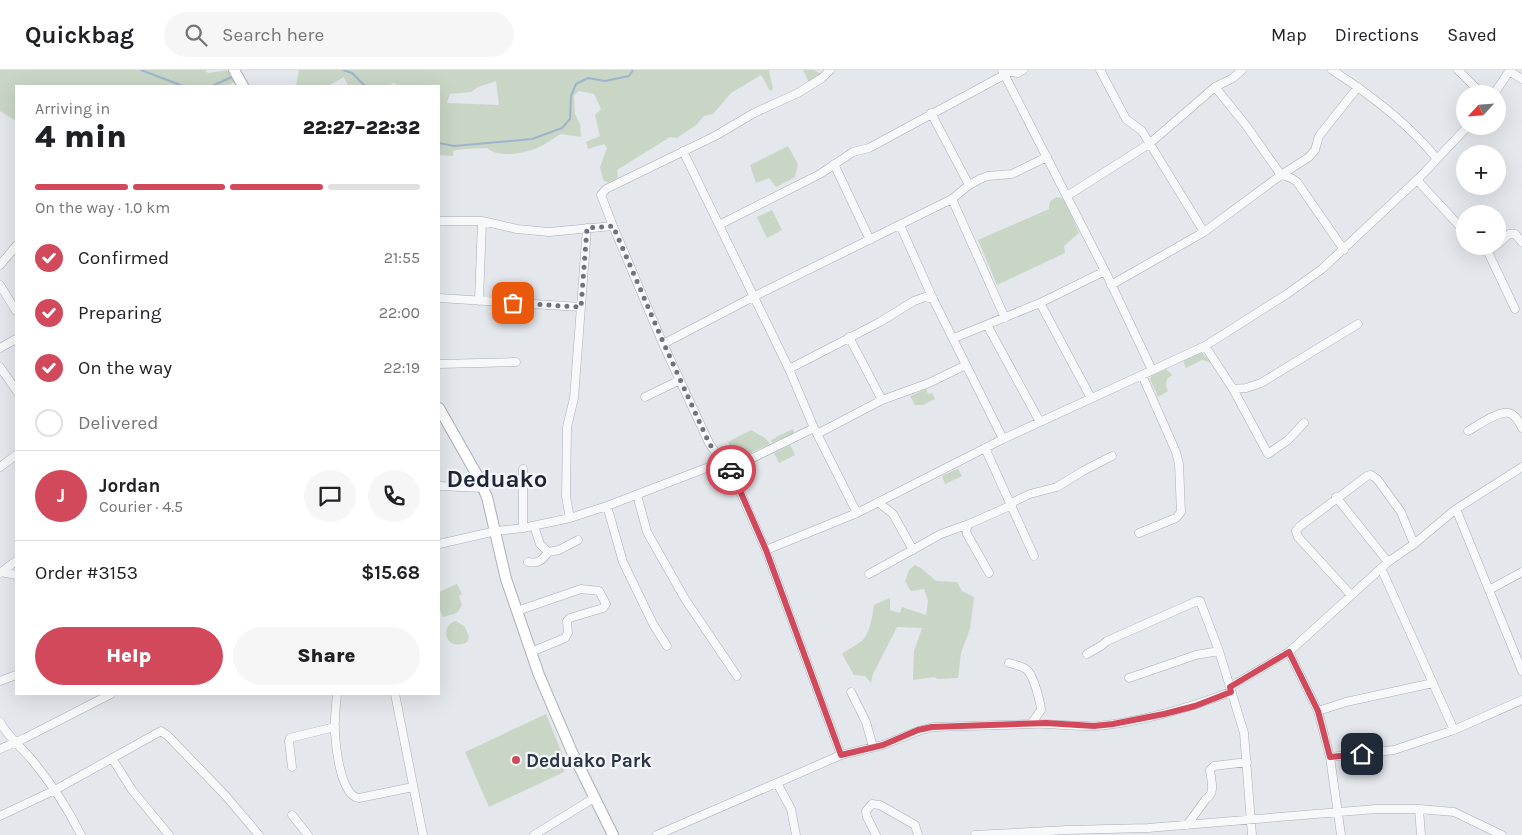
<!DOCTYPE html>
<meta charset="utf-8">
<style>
:root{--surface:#fff;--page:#f6f6f6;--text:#202124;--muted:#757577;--line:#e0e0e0;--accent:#d1495b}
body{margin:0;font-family:Karla,sans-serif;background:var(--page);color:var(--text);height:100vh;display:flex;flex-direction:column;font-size:19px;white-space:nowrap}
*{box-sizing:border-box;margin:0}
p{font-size:16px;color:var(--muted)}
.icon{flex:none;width:28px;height:28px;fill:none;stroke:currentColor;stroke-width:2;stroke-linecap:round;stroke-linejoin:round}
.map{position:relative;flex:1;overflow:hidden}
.drawer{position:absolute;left:15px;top:15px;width:425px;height:610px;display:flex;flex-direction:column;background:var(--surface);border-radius:0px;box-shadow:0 5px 20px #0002}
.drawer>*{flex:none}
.needle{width:32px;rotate:244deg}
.fabs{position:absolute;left:1456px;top:15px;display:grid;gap:10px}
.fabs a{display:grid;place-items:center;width:50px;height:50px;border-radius:50%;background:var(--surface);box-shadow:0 5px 20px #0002;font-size:25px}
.pin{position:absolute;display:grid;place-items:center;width:42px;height:42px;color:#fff;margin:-21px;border-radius:10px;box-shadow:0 2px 8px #0006}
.courier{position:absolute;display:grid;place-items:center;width:50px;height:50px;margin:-25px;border:4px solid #d1495b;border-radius:50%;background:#fff;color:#222;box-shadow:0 1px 6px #0007}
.summary em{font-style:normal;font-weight:800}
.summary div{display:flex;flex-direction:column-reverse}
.summary{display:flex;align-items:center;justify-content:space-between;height:85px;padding:0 20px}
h1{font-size:32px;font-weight:800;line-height:38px}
.bar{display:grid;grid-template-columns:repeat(4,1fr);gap:8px 5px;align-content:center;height:60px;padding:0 20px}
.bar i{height:6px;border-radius:4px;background:var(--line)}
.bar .on{background:var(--accent)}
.bar p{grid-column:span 4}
.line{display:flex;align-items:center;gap:12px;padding:0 20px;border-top:1px solid var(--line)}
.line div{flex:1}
.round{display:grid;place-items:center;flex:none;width:52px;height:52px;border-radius:26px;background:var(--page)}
ol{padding:0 20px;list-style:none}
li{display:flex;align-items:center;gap:15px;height:55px}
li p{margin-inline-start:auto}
li .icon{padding:5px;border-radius:50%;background:var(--accent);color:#fff;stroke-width:4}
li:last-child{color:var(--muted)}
li i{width:28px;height:28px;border:2px solid var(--line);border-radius:50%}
.action{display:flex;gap:10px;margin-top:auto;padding:10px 20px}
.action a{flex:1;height:58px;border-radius:30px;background:var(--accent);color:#fff;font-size:20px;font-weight:800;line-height:58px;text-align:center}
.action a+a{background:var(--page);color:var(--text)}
header{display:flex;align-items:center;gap:30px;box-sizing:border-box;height:70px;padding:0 25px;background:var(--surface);border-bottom:1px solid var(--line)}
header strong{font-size:24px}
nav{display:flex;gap:28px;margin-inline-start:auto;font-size:18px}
.search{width:350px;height:45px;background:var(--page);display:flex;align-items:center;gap:12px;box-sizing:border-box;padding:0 18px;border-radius:28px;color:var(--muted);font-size:19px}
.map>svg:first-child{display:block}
.green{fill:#c9d6c5;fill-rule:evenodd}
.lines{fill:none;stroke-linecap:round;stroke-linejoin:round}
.stream{stroke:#9fb4cc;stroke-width:2}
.street-casing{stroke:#a9aeb7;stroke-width:9}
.secondary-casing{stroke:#a9aeb7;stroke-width:12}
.street{stroke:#f7f8fa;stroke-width:8}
.secondary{stroke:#fff;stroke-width:10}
.done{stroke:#6c737f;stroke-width:5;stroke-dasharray:0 9}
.route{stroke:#d1495b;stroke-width:6}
.poi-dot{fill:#d1495b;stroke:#f4f6f9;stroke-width:2}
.labels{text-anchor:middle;stroke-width:4.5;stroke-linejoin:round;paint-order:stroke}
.poi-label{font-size:19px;font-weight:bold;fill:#2b3445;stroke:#f4f6f9;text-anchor:start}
.district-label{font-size:24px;font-weight:bold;fill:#1d2536;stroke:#f4f6f9}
</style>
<header>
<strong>Quickbag</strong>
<div class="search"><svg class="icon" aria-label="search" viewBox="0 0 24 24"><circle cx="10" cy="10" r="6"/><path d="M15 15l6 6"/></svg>Search here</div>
<nav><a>Map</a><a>Directions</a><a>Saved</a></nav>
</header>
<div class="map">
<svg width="1522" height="765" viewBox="0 0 1522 765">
<rect width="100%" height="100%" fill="#e4e7ec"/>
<path class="green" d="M0,0H205L208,3L229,0L235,12L226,16H16V51L0,41Z
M299,0H771L769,1L773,19L770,21L761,5L731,23L713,44L704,46L696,55L677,68L670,67L617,100L618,108L608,113L603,110L600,97L607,78L604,74L588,79L586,72L600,66L595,45L601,39L594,24L579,21L574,25L575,44L580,54L581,67L561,64C553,68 545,75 537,78C523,84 498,88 487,78C474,79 465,78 453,81V86L439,85V16H397L394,13L388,16H348L344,7L328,16H296ZM496,11L499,35L447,33L450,24L471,22L478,17Z
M803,0H814L823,5L810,15Z
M788,76L798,94L795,107L776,117L769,108L756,113L750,95Z
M1057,127L1064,129L1079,163L1064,176L1065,183L997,215L978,170L1049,139C1049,132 1050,130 1057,127Z
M772,140L782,160L767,168L757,147Z
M1201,282L1212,293L1202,290L1186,298L1183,290Z
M1166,299L1172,305C1165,309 1165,314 1168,321L1158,327L1150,309L1151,306Z
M926,319L928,324L932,323L935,329L923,335H915L910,326Z
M793,359L794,363L772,373L771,370L776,368V367Z
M751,360L765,368L770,374L736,390L728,372Z
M790,375L795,385L779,393L774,383Z
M957,399H958L962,406L945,414L942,406Z
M915,495L921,498L936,511L957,512L962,521L974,527L970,559L961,583L958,608L938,609L934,607L913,610L914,581L922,558L897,557L873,604L871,613L865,606L854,605L842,584C848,579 853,577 859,573C870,567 872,547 874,535L890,528V540L900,543L902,537L926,545L928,531L924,519L911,521L905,511L909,500Z
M457,514L462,524L459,526L462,535L457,543L443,547L439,538V522Z
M456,551L465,557L469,567L467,572C446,583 438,556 456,551Z
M546,644L568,698L564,700V702L489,737L465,682Z"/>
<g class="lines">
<path class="stream" d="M141,0L183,16
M343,0L352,3L365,16
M212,16L234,6
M439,73L454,76L532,69L562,58L570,49L571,26L576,14L588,8L605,11L629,6L633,0"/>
<g class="street-casing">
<path id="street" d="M1002,0L1105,201L1152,300
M1100,0L1126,49L1142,61L1204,162
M1332,0C1371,25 1408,53 1437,89
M1458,0L1482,24
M1003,1L1018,3L1023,0
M1509,1L1522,9
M1215,17L1245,54L1281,105L1291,108L1297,112L1344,180
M1494,24L1510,0
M931,43L969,115
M683,81L789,299L814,358L857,443
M834,94L870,170
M1417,110L1465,162
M1067,126L1149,74L1215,17L1233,8L1242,0
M952,129L1005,248
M439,151H482L517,159L549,162L613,156
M719,155L820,104L853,82L869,78L1004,5
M900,155L933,229L1003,369
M1498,174L1509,164H1515L1522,172
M1478,176L1482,180L1488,182L1494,176
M1488,182L1515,239
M0,195L16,176
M0,215L16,241
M1111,215L1204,162L1281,105L1309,87L1315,80L1319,66L1358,17
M439,228L581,237
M479,231L482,151
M1040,233L1091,328
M987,255L1040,352
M849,267L882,330
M954,268L1040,233L1105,201
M663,274L753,227L952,129L969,115L980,109L988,106L1012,104L1047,87
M1205,276L1233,319L1268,384L1288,370L1304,353
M0,278L16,269
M439,294L516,292
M0,297L16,320
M789,299L880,252L914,231L925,227L933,229
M1233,319L1246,318L1261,313L1358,254
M645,327L680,310
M1468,361C1477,356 1499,340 1509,343C1516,345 1519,352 1522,358
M817,364L882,330L929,313L966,295
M985,378L1034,486
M0,397L16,385
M730,399L814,358
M439,416L483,418
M637,425L647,462L685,529L737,606
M1336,427L1388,492
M878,432L893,444L913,480
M1011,433L1030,424L1057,417L1083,401L1112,386
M607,436L623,492L653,554L667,576
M1456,439L1522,601
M570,448L566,427L567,357L574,328L587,158
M534,456L540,474L548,482L559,480L578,470
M523,458V399
M1139,463L1176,448L1181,442L1179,394L1176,382L1142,305
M439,474L496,461L523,458L570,448L607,436L722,392
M766,480L730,399L722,392L709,373L663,274L613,156L601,125L606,119L715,66L754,43L798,23L822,8L830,0
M528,492C538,494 543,490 548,482
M1381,498L1454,660
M1,502L16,505
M0,503L16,491
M989,503L967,464L966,459L969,454L1012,435
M869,504L941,464L969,454
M1489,520L1522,502
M1351,525L1298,467L1296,461L1299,457L1367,406L1371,405L1377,409L1401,442L1414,474
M517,541L581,519L599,521L606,534L603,538L570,548L567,551L568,563L565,568L531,582
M1289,582L1318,641L1330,687L1341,765
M1087,584L1101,576L1107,571L1197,531H1200L1219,581L1230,617
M1129,608L1196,585L1219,581
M0,611L16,605
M851,622L866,652L873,677
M337,624C336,636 334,650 335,663C336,679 341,726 359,728L413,717
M395,624L423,765
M1318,641L1346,632L1433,613
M0,652C8,667 21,677 32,690C51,713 68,739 81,765
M1031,654C1053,653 1075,657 1097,656C1143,652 1188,638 1231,622
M0,679L25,668L111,624
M841,685L883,675L918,661L933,657L1031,654L1041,640C1040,630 1034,608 1028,601C1024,596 1016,595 1009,593
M1330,687L1394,680L1454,660L1522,630
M112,688L132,720L169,765
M292,697L289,671L290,668L335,657
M777,713L791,739L796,765
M1419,739L1421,765
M292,745L308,765
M0,746L55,720L161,661L168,666L225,725L259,765
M1187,755L1206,729C1216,723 1211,710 1210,700L1214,696L1247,692
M534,765L594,728
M657,765L841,685L766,480L857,443L1003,369L1205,276L1287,224L1322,199L1420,107L1468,56
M876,765L867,747L866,741L872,734L880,735L915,755L918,765
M975,765L1067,760L1148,758L1376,739H1419L1454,742L1502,765
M1252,765L1244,663L1230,617L1289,582L1388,492L1414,474L1456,439L1522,397"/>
</g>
<g class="secondary-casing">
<path id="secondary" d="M234,0L243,16
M439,338L477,405L487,427L506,509L539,605L572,682L613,765"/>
</g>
<use href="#street" class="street"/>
<use href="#secondary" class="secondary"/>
</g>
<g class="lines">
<path class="done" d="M513,233L581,237L587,158L613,156L664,274L709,373L722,392L731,400"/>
<path class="route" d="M731,400L766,480L841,685L883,675L918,660L932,657L1046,653L1094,656L1113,654L1164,644L1195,636L1231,622L1230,617L1289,582L1318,641L1330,687L1362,684"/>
</g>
<circle class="poi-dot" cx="516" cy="690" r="5"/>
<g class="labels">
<g class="poi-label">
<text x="526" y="697">Deduako Park</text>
</g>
<g class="district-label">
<text x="497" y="417">Deduako</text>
</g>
</g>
</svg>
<div class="fabs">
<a><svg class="needle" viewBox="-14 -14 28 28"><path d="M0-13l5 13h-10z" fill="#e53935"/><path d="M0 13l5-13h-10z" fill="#757577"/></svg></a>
<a>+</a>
<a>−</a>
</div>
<div class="pin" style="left:513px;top:233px;background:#ea580c"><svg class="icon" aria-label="bag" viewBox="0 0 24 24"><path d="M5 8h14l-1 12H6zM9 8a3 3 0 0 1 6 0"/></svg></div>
<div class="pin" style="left:1362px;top:684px;background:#1f2937"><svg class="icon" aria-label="home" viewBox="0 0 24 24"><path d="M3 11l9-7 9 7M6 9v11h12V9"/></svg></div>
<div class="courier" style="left:731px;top:400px"><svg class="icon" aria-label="car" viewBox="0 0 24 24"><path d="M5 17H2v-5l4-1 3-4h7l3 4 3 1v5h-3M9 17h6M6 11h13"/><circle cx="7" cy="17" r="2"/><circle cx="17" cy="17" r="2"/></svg></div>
<section class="drawer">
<div class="summary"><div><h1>4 min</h1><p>Arriving in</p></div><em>22:27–22:32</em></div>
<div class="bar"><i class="on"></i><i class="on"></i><i class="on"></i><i></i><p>On the way · 1.0 km</p></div>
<ol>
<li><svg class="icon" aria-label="check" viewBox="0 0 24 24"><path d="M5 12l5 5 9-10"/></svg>Confirmed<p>21:55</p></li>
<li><svg class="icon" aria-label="check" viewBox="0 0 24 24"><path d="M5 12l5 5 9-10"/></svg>Preparing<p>22:00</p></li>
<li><svg class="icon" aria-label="check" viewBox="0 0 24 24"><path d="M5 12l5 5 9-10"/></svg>On the way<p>22:19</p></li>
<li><i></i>Delivered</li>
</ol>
<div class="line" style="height:90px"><b class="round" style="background:var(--accent);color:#fff">J</b><div><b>Jordan</b><p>Courier · 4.5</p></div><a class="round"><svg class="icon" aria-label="chat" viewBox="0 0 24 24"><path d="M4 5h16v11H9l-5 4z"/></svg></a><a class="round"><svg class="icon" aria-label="phone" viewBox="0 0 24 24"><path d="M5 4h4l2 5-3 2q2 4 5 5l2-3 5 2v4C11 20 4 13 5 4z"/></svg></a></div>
<div class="line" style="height:65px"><div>Order #3153</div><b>$15.68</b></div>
<div class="action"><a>Help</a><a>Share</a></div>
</section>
</div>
